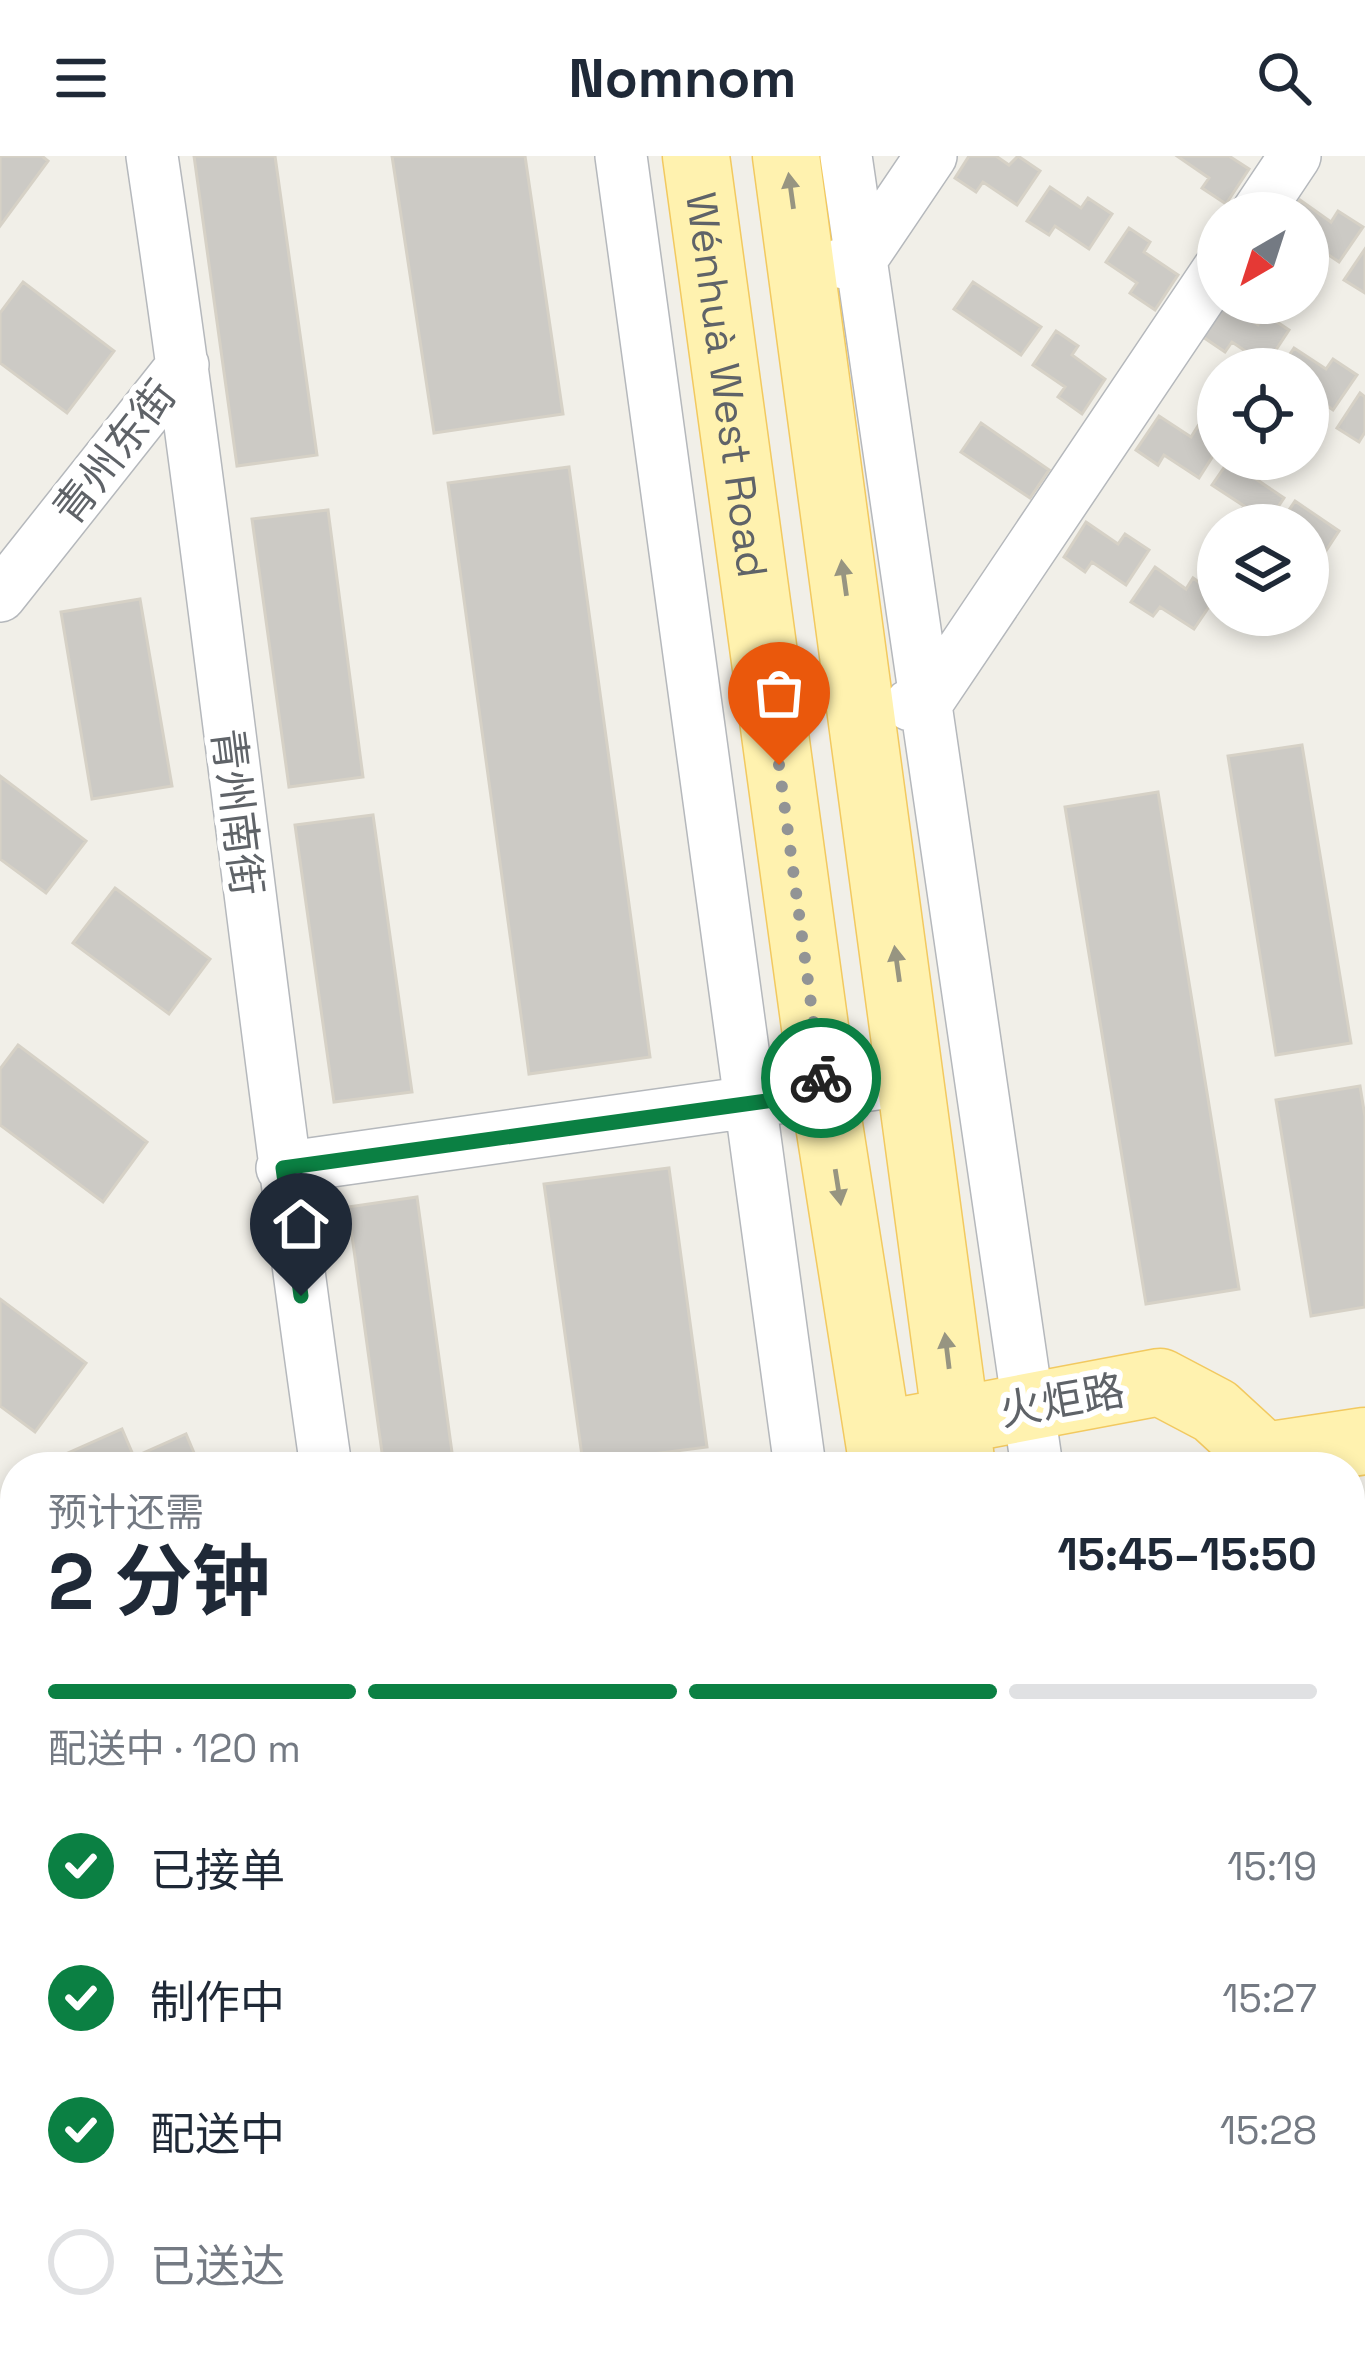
<!DOCTYPE html>
<html lang="zh">
<meta charset="utf-8">
<style>
:root{--surface:#fff;--page:#f6f6f7;--text:#1f2937;--muted:#747a83;--line:#e0e1e3;--accent:#0b8043}
body{margin:0;font-family:"Space Grotesk","Noto Sans SC",sans-serif;background:var(--page);color:var(--text);height:100vh;display:flex;flex-direction:column;font-size:45px;white-space:nowrap}
*{box-sizing:border-box;margin:0}
p{font-size:39px;color:var(--muted)}
.icon{flex:none;width:66px;height:66px;fill:none;stroke:currentColor;stroke-width:2;stroke-linecap:round;stroke-linejoin:round}
.map{position:relative;flex:1;overflow:hidden}
.side{position:absolute;left:0px;top:1296px;width:1365px;height:903px;display:flex;flex-direction:column;background:var(--surface);border-radius:48px 48px 0 0;box-shadow:0 6px 18px #0003}
.side>*{flex:none}
.needle{width:78px;rotate:219deg}
.fabs{position:absolute;left:1197px;top:36px;display:grid;gap:24px}
.fabs a{display:grid;place-items:center;width:132px;height:132px;border-radius:50%;background:var(--surface);box-shadow:0 6px 18px #0003;font-size:60px}
.pin{position:absolute;display:grid;place-items:center;width:102px;height:102px;color:#fff;margin:-123px -51px;border-radius:50% 50% 50% 0;rotate:-45deg;box-shadow:0 0 12px #0007}
.pin .icon{rotate:45deg}
.courier{position:absolute;display:grid;place-items:center;width:120px;height:120px;margin:-60px;border:9px solid #0b8043;border-radius:50%;background:#fff;color:#222;box-shadow:0 3px 15px #0007}
.headline em{font-style:normal;font-weight:700}
.headline div{display:flex;flex-direction:column-reverse}
.headline{display:flex;align-items:center;justify-content:space-between;height:204px;padding:0 48px}
h1{font-size:78px;font-weight:700;line-height:90px}
.bar{display:grid;grid-template-columns:repeat(4,1fr);gap:18px 12px;align-content:center;height:144px;padding:0 48px}
.bar i{height:15px;border-radius:9px;background:var(--line)}
.bar .current{background:var(--accent)}
.bar p{grid-column:span 4}
ol{padding:0 48px;list-style:none}
li{display:flex;align-items:center;gap:36px;height:132px}
li p{margin-inline-start:auto}
li .icon{padding:12px;border-radius:50%;background:var(--accent);color:#fff;stroke-width:4}
li:last-child{color:var(--muted)}
li i{width:66px;height:66px;border:6px solid var(--line);border-radius:50%}
header{display:flex;justify-content:space-between;align-items:center;height:156px;padding:0 48px;background:var(--surface);font-size:54px;font-weight:700}
.map>svg:first-child{display:block}
.building{fill:#cccac5;stroke:#d6d1c6;stroke-width:3}
.lines{fill:none;stroke-linecap:round;stroke-linejoin:round}
.minor-casing{stroke:#b5b8bc;stroke-width:54}
.major-casing{stroke:#f2c960;stroke-width:69}
.minor{stroke:#fff;stroke-width:51}
.major{stroke:#fff2af;stroke-width:66}
.oneway{fill:#979581}
.done{stroke:#929495;stroke-width:12;stroke-dasharray:0 21.6}
.route{stroke:#0b8043;stroke-width:15}
.labels{text-anchor:middle;stroke-width:12;stroke-linejoin:round;paint-order:stroke}
.street-label{font-size:42px;fill:#5f6368;stroke:#fff}
</style>
<header><svg class="icon" aria-label="menu" viewBox="0 0 24 24"><path d="M4 6h16M4 12h16M4 18h16"/></svg>Nomnom<svg class="icon" aria-label="search" viewBox="0 0 24 24"><circle cx="10" cy="10" r="6"/><path d="M15 15l6 6"/></svg></header>
<div class="map">
<svg width="1365" height="2198" viewBox="0 0 1365 2198">
<rect width="100%" height="100%" fill="#f1efe8"/>
<path class="building" d="M0,0H42L48,5L0,70Z
M194,0H275L317,299L237,310Z
M392,0H525L563,258L434,277Z
M969,0H996L1009,9L1018,0L1040,15L1017,49L983,26L976,36L955,22Z
M1177,0H1229L1249,13L1226,48L1202,32L1209,22Z
M1050,31L1081,52L1088,42L1112,58L1089,93L1055,70L1049,79L1027,65Z
M1300,44L1331,66L1338,55L1363,71L1339,106L1308,85V57H1291Z
M1129,72L1150,86L1144,96L1178,119L1155,154L1130,137L1137,127L1106,106Z
M1365,93V137L1344,124Z
M23,126L114,195L67,257L0,207V157Z
M973,126L1041,171L1021,199L954,153Z
M1226,147L1258,169L1265,158L1289,174L1266,209L1232,186L1225,196L1203,181Z
M1056,175L1078,190L1072,199L1105,223L1082,258L1058,241L1065,231L1033,209Z
M1294,192L1326,213L1333,203L1357,219L1333,254L1308,237V213H1280Z
M1360,237L1365,241V276L1359,286L1337,272Z
M1159,260L1191,281L1198,270L1218,284V292L1199,322L1164,299L1158,309L1136,294Z
M981,267L1049,314L1030,342L961,296Z
M1230,303H1248L1257,309L1250,319L1284,342L1266,369H1250L1237,360L1244,350L1212,329Z
M569,311L650,901L529,918L448,327Z
M1295,345L1339,375L1316,410L1308,405V369H1279Z
M328,354L363,621L289,631L252,363Z
M1086,366L1118,388L1125,378L1149,394L1126,429L1092,406L1085,416L1064,401Z
M1155,411L1186,433L1193,422L1217,439L1194,473L1160,451L1153,460L1131,446Z
M140,443L172,630L92,643L61,456Z
M1302,589L1351,887L1276,899L1228,600Z
M0,620L86,685L46,737L0,703Z
M1158,636L1239,1133L1146,1148L1065,651Z
M373,659L412,936L334,946L295,669Z
M115,732L210,803L169,858L73,787Z
M18,889L147,986L103,1046L0,969V913Z
M1360,930L1365,961V1151L1311,1160L1276,944Z
M669,1012L707,1291L583,1307L544,1028Z
M417,1041L454,1311H384L348,1051Z
M0,1143L86,1207L35,1276L0,1250Z
M122,1273L134,1301L186,1278L200,1311H53L50,1305Z
M6,1801L15,1822V2019L0,1984V1804Z
M77,2184H152L158,2198H83Z
M303,2184H390L396,2198H309Z
M505,2184H588L594,2198H511Z
M729,2184H836L838,2198H731Z"/>
<g class="lines">
<g class="minor-casing">
<path id="minor" d="M152,0C217,436 263,875 326,1311
M621,0L800,1311
M846,0L1037,1311
M1257,57L1295,0
M844,107L860,105L931,0
M0,440L183,209
M910,549L926,548L1218,114
M282,1012L912,923
M0,1588L15,1623
M239,2184L244,2198
M930,2184L932,2198
M1158,2184L1161,2198"/>
</g>
<g class="major-casing">
<g id="major">
<path id="s1" d="M696,0L824,937L883,1311"/>
<path d="M786,0L962,1311"/>
<path d="M911,1273L1160,1226L1215,1255L1264,1300L1365,1285"/>
<path d="M1005,2184L1007,2198"/>
<path d="M1094,2184L1096,2198"/>
</g>
</g>
<use href="#minor" class="minor"/>
<use href="#major" class="major"/>
</g>
<defs><path id="oneway-solid" d="M-6-.8H1V-3.2L6.5 0L1 3.2V.8H-6Z" transform="scale(3)"/></defs>
<g class="oneway">
<use href="#oneway-solid" transform="translate(791 35) rotate(-98)"/>
<use href="#oneway-solid" transform="translate(844 422) rotate(-98)"/>
<use href="#oneway-solid" transform="translate(897 808) rotate(-98)"/>
<use href="#oneway-solid" transform="translate(838 1031) rotate(81)"/>
<use href="#oneway-solid" transform="translate(947 1195) rotate(-97)"/>
</g>
<g class="lines">
<path class="done" d="M779,609L821,922"/>
<path class="route" d="M301,1140L283,1012L824,937L821,922"/>
</g>
<g class="labels">
<g class="street-label">
<text dy="15" stroke="none"><textPath href="#s1" startOffset="231">Wénhuà West Road</textPath></text>
<text transform="translate(114 296) rotate(-52)" y="15">青州东街</text>
<text transform="translate(238 656) rotate(83)" y="15">青州南街</text>
<text transform="translate(1062 1244) rotate(-10)" y="15">火炬路</text>
</g>
</g>
</svg>
<div class="fabs">
<a><svg class="needle" viewBox="-14 -14 28 28"><path d="M0-13l5 13h-10z" fill="#e53935"/><path d="M0 13l5-13h-10z" fill="#747a83"/></svg></a>
<a><svg class="icon" aria-label="locate" viewBox="0 0 24 24"><circle cx="12" cy="12" r="6"/><path d="M12 2v4M12 18v4M2 12h4M18 12h4"/></svg></a>
<a><svg class="icon" aria-label="layers" viewBox="0 0 24 24"><path d="M12 4l9 5-9 5-9-5zM3 14l9 5 9-5"/></svg></a>
</div>
<div class="pin" style="left:779px;top:609px;background:#ea580c"><svg class="icon" aria-label="bag" viewBox="0 0 24 24"><path d="M5 8h14l-1 12H6zM9 8a3 3 0 0 1 6 0"/></svg></div>
<div class="pin" style="left:301px;top:1140px;background:#1f2937"><svg class="icon" aria-label="home" viewBox="0 0 24 24"><path d="M3 11l9-7 9 7M6 9v11h12V9"/></svg></div>
<div class="courier" style="left:821px;top:922px"><svg class="icon" aria-label="bike" viewBox="0 0 24 24"><circle cx="6" cy="16" r="4"/><circle cx="18" cy="16" r="4"/><path d="M6 16l4-8h5l3 8M10 8l3 8H6M13 5h3"/></svg></div>
<section class="side">
<div class="headline"><div><h1>2 分钟</h1><p>预计还需</p></div><em>15:45–15:50</em></div>
<div class="bar"><i class="current"></i><i class="current"></i><i class="current"></i><i></i><p>配送中 · 120 m</p></div>
<ol>
<li><svg class="icon" aria-label="check" viewBox="0 0 24 24"><path d="M5 12l5 5 9-10"/></svg>已接单<p>15:19</p></li>
<li><svg class="icon" aria-label="check" viewBox="0 0 24 24"><path d="M5 12l5 5 9-10"/></svg>制作中<p>15:27</p></li>
<li><svg class="icon" aria-label="check" viewBox="0 0 24 24"><path d="M5 12l5 5 9-10"/></svg>配送中<p>15:28</p></li>
<li><i></i>已送达</li>
</ol>
</section>
</div>
